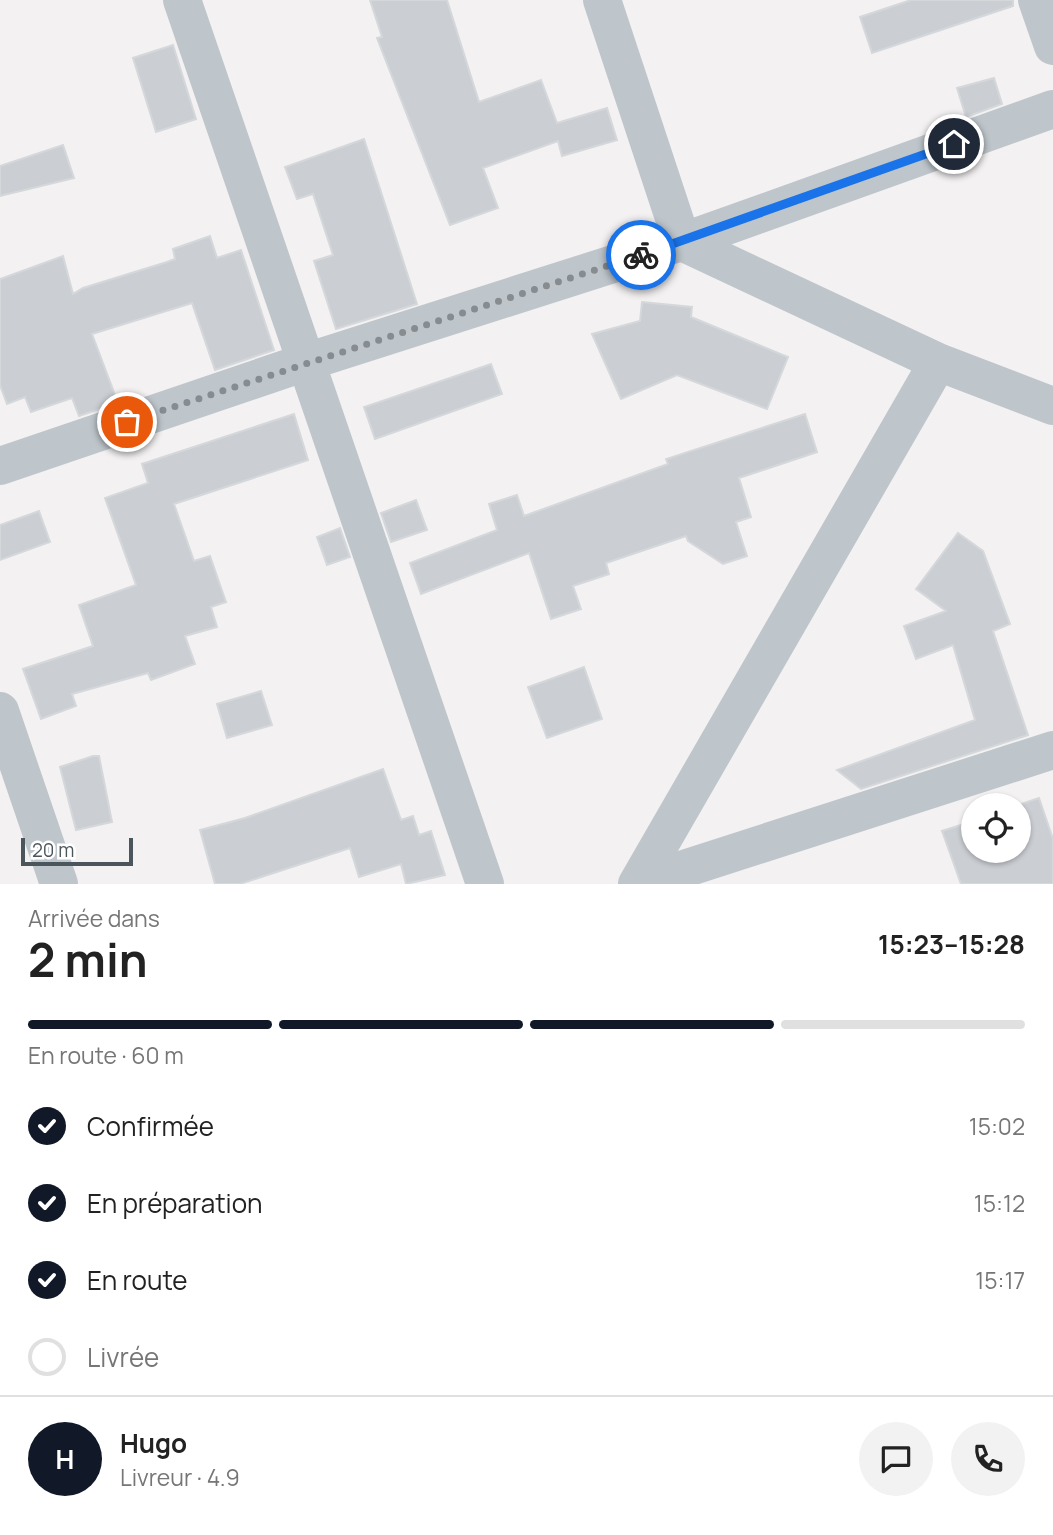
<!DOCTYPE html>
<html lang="fr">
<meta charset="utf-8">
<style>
:root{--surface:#fff;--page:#f2f2f2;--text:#222;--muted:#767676;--line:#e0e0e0;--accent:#111827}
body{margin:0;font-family:Manrope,sans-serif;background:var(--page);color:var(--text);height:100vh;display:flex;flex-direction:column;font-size:26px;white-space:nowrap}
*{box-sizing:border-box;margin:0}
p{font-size:23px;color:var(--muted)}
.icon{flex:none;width:38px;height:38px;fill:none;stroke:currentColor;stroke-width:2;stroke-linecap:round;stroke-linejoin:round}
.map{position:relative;height:884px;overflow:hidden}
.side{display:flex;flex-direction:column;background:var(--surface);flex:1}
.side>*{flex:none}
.fabs{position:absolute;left:961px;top:793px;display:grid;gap:14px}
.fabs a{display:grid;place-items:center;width:70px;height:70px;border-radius:50%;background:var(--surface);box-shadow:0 2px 5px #0004;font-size:35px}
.scale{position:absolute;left:21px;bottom:18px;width:112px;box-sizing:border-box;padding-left:7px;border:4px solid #4b555c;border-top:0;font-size:19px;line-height:24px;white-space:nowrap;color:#4b555c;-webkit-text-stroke:5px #fff;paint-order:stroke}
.pin{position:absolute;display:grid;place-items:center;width:60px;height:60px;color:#fff;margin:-30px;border:4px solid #fff;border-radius:50%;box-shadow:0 2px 7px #0007}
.courier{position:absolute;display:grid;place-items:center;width:70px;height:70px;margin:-35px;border:5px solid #1a73e8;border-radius:50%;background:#fff;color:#222;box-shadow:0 2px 9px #0007}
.summary em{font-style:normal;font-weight:700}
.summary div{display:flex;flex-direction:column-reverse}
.summary{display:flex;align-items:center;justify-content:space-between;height:119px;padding:0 28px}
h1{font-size:46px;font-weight:700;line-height:52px}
.bar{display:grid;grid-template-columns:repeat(4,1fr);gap:10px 7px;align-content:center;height:84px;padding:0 28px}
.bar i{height:9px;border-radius:5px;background:var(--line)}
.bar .on{background:var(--accent)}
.bar p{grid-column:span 4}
.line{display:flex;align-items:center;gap:18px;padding:0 28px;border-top:2px solid var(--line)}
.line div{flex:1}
.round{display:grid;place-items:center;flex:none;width:74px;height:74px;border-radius:37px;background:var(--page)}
ol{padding:0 28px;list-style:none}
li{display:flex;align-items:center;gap:21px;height:77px}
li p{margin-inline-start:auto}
li .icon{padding:7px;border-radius:50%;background:var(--accent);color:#fff;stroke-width:4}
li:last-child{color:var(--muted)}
li i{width:38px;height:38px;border:4px solid var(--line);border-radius:50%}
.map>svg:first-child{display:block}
.building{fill:#cbced3;stroke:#d5d8db;stroke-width:2}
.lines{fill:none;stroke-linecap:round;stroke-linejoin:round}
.minor{stroke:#bec6cc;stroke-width:38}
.done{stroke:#868c90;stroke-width:7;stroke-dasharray:0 12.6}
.route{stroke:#1a73e8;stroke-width:9}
</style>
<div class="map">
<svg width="1053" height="884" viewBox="0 0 1053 884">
<rect width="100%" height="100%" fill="#f3f1f1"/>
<path class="building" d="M370,0H447L479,102L541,80L557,123L607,108L617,140L562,156L558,141L483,168L498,208L450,225L377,38L382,37Z
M911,0H1013V6L872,53L860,17Z
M173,45L196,119L156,132L133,58Z
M994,78L1002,104L966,117L957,88Z
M364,139L417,304L336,329L314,261L333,255L313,194L297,199L285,167Z
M63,145L74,178L0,196V166Z
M210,236L217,258L241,250L274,350L215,370L192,303L92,334L118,403L79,416L72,398L31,412L25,397L7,404L0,385V279L63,256L73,294L83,288L167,262L175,259L173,249Z
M642,302L692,307L691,317L788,357L767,409L677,375L621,399L592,334L640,321Z
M491,364L502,394L375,439L364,407Z
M294,414L308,460L174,504L194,561L210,556L226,602L211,607L217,627L185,636L195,664L151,680L148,673L72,694L76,706L41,719L23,669L93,646L79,605L136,585L105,498L148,483L142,464Z
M805,414L817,452L739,478L751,517L736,522L747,556L723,564L688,541L686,536L606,563L609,574L573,586L581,609L551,619L529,553L421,594L410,563L497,530L489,504L517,495L524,516L668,464L666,459Z
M416,500L427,530L391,542L381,513Z
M39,511L50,542L0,560V525Z
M340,528L350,557L327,565L317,537Z
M958,533L983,551L1010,624L993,631L1028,735L861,789L837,770L975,720L953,645L916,659L904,626L946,611L916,589Z
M584,667L602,719L547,738L528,687Z
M261,691L272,725L227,738L217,704Z
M93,756H99L112,822L76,830L60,767Z
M383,769L401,820L413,816L419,835L431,831L445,875L406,884L401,864L359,877L350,848L240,884H215L200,830L245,818Z
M1039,798L1053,839V884H961L942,831L973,821V850H1018V805Z"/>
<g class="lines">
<path class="minor" d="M182,0L485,884
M602,0L682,242L938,362L1053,406
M1037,0L1053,46
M0,466L306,362L682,242L1053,109
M0,711L59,884
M637,884L938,362
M637,884L1053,750"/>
</g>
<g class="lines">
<path class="done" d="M127,422L641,255"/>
<path class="route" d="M641,255L954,144"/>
</g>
</svg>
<div class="fabs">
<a><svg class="icon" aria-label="locate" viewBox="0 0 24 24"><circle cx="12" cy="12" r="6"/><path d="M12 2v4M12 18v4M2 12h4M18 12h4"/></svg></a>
</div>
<div class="scale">20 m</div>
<div class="pin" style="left:127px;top:422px;background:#ea580c"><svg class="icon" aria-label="bag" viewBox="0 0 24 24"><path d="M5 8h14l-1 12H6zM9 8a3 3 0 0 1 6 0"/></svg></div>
<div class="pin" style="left:954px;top:144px;background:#1f2937"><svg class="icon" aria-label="home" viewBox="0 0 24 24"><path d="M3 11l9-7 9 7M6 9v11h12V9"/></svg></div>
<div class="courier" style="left:641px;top:255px"><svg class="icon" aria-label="bike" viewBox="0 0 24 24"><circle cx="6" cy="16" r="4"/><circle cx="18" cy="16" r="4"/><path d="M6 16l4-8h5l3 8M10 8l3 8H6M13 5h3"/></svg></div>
</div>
<section class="side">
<div class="summary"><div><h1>2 min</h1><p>Arrivée dans</p></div><em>15:23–15:28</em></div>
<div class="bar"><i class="on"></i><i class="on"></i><i class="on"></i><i></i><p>En route · 60 m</p></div>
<ol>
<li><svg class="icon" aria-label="check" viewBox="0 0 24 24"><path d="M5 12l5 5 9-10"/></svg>Confirmée<p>15:02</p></li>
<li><svg class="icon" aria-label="check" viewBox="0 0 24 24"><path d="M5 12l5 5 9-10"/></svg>En préparation<p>15:12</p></li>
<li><svg class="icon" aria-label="check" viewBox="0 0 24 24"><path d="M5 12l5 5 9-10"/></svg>En route<p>15:17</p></li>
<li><i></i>Livrée</li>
</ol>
<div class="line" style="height:126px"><b class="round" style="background:var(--accent);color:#fff">H</b><div><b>Hugo</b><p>Livreur · 4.9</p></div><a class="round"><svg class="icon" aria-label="chat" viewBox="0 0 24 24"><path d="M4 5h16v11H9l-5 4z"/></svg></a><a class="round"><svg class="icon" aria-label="phone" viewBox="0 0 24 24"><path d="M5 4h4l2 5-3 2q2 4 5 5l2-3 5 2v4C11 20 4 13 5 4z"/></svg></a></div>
</section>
